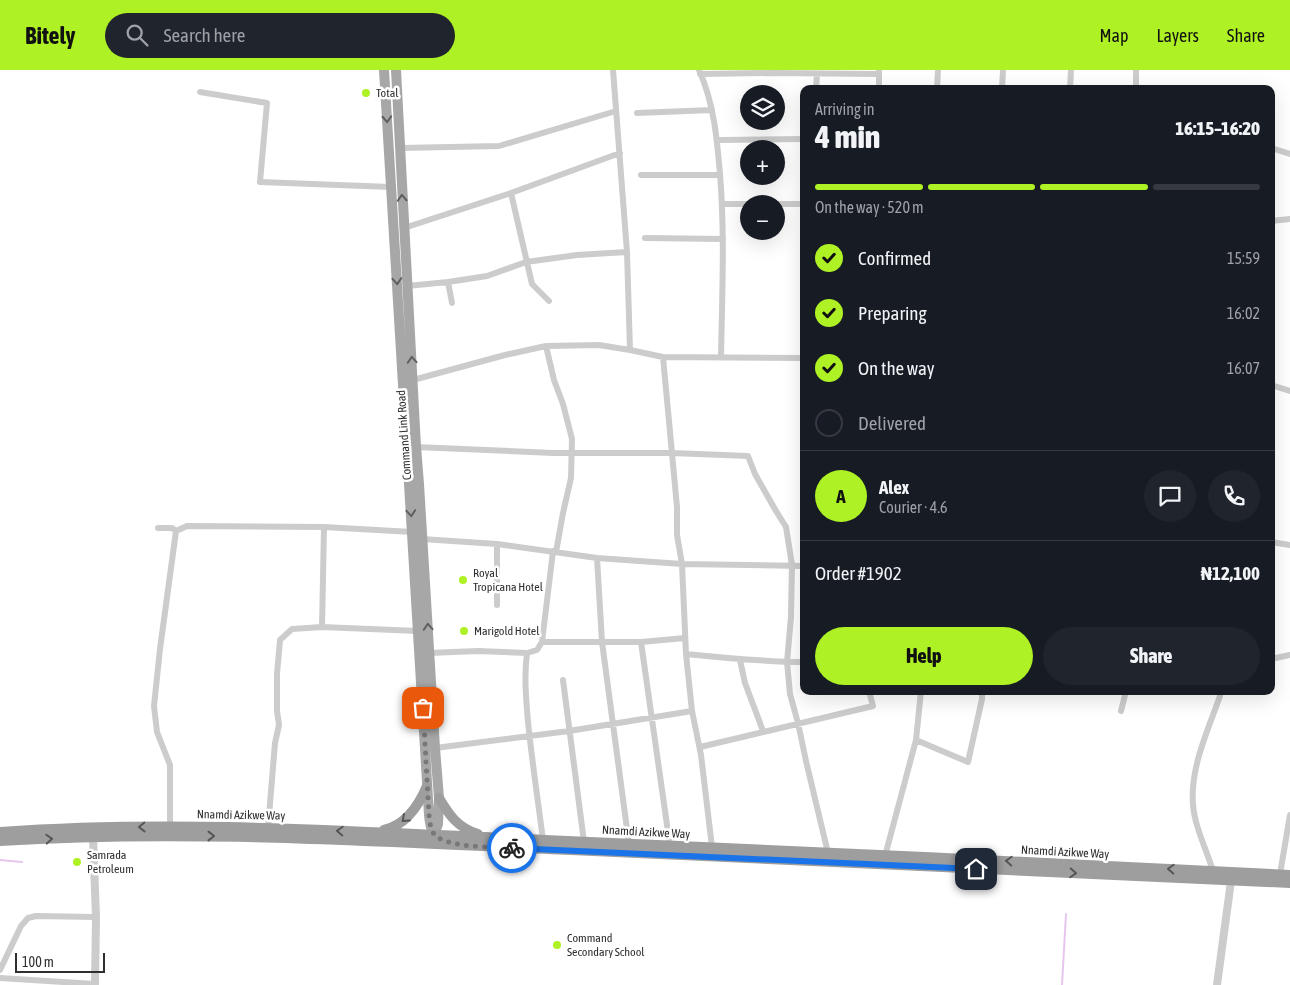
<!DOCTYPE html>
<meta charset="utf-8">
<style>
:root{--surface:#171b24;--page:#20242c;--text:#f1f3f6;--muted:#9ea1a6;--line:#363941;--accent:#aef125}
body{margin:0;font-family:"Asap Condensed",sans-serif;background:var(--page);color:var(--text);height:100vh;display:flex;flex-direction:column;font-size:19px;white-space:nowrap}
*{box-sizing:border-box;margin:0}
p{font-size:16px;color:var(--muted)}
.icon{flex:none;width:28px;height:28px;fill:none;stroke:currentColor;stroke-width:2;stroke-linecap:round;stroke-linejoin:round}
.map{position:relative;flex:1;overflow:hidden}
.details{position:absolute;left:800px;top:15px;width:475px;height:610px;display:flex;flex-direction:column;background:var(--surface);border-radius:10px;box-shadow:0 5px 20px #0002}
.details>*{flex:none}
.fabs{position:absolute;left:740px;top:15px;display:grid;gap:10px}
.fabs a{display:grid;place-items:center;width:45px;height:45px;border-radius:50%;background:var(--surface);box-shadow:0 5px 20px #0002;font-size:25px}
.scale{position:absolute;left:15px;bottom:12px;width:90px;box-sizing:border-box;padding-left:5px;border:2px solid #2f2f2f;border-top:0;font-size:14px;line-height:18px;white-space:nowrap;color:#2f2f2f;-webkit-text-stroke:4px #fff;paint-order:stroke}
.pin{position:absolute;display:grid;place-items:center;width:42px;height:42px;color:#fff;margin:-21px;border-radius:10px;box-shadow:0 2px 8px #0006}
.courier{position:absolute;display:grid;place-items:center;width:50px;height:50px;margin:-25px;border:4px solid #1a73e8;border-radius:50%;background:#fff;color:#222;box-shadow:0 1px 6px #0007}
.summary em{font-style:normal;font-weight:800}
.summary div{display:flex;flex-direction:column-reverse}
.summary{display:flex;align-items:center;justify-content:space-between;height:85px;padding:0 15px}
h1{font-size:32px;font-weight:800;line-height:38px}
.bar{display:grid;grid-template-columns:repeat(4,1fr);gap:8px 5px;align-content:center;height:60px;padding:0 15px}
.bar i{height:6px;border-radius:4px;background:var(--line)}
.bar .active{background:var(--accent)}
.bar p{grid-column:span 4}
.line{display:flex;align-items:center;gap:12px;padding:0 15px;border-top:1px solid var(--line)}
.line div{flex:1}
.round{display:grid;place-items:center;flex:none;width:52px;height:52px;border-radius:26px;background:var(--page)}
ol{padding:0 15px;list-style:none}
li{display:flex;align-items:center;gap:15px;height:55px}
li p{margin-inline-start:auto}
li .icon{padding:5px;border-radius:50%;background:var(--accent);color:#111;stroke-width:4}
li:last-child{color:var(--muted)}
li i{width:28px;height:28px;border:2px solid var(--line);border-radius:50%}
.primary-button{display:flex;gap:10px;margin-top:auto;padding:10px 15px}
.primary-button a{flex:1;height:58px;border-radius:30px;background:var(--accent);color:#111;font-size:20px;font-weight:800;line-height:58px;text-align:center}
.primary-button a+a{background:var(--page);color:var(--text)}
header{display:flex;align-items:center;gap:30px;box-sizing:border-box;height:70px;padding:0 25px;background:var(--accent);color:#111}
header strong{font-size:24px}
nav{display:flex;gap:28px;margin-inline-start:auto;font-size:18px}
.search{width:350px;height:45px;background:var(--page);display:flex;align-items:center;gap:12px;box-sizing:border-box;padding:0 18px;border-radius:28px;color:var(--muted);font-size:19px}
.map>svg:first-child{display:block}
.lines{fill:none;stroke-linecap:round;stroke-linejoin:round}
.stream{stroke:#e6c6ee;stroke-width:2}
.minor{stroke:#ccc;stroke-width:6}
.tertiary{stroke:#ccc;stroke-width:8}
.primary{stroke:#a7a7a7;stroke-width:10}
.trunk{stroke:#9e9e9e;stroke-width:10}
.oneway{stroke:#5f5f5f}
.oneway2{stroke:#565656}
.done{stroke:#787878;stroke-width:5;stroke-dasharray:0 9}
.route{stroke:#1a73e8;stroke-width:6}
.poi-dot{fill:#aef125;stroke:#fff;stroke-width:2}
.labels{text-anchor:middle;stroke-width:5;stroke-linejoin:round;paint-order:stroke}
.poi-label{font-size:12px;fill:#2f2f2f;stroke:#fff;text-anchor:start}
.street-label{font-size:12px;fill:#2f2f2f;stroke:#fff}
</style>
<header>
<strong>Bitely</strong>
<div class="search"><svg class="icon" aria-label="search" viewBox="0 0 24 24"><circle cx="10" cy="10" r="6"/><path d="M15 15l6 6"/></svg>Search here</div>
<nav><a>Map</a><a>Layers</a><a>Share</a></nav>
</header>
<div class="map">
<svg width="1290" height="915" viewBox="0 0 1290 915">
<rect width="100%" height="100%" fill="#fff"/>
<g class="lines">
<path class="stream" d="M0,790L22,792
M1062,915L1066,844"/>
<path class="minor" d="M613,0L627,182L630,280
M699,0C714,33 717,69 720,104C725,165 722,227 721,288
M700,4L773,3L879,4
M816,19L817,4
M879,19V1
M937,19L938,0
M1002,19L1003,0
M1070,19L1071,0
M1136,19V0
M200,22L267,33L260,112L391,117
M637,43L712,40
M718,70L804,69
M400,78L499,76L616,41
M1271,78L1290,84
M641,105H720
M511,123L532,214L549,231
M723,134H804
M1271,151L1290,149
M404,158L511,123L620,83
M645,168L723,169
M448,212L452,233
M407,216L448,212L487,206L526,192L577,185L627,182
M546,276L554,310L563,334L572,369L571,408L563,443L556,482
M663,287L677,437V465L682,494L686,584L692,641L701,685L712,777
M413,310L505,285L546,276L599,275L630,280L663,287L804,288
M1271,315L1290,321
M416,377L553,383H672L748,386L755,404L776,441L786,457L792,495L791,547L787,592L790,624L798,653L806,691L828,783
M324,457L322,557L418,561
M158,458H172L176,461L187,456L324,457L412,462
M422,469L497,474L597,488L682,494L804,496
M1271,472L1290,475
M597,488L602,572L629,774
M497,535V474
M542,572H641L685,568
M641,572L670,776
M429,583L478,581L527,583L537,580L542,572L553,481
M527,583C524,606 526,629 528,652C532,691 538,731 543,770
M686,584C725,588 764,592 804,592
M1271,589L1290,585
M740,590L745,613L763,661
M563,610L584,772
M1121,641L1126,621
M916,670L968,692L982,629V621
M700,677L873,636L869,621
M435,678L569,661L692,641
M170,757V695L157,662L154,636L160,579L176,461
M268,758L275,673L279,655L277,641V604L280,570L292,559L322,557
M885,786L916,670L921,621
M1213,801C1207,781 1194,755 1193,734C1190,698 1208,660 1220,626V621
M1280,804L1290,745
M0,900L21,856L28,848L36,846L96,847
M0,908L95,914"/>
<path class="tertiary" d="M93,767L96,847L95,915
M1217,915L1231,811"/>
<path class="primary" d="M384,0L429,745C430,755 431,763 440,768
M396,0L416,377L419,414L435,678L439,728L438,754L434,765L432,766"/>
<path class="trunk" d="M439,728C449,745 458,758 478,764
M384,760C406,755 419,735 427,716
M0,762C181,749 363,762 545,770C793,781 1042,792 1290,805
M0,771C190,759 381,772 571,780C810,791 1050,802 1290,813"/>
</g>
<defs><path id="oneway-chevron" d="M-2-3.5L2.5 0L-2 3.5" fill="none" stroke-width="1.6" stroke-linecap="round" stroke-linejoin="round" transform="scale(1.25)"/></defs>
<g class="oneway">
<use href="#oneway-chevron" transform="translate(387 49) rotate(87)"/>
<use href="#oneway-chevron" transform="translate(402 128) rotate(-93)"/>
<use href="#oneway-chevron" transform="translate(397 211) rotate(86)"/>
<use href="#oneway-chevron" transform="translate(412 290) rotate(-94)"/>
<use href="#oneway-chevron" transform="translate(411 443) rotate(86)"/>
<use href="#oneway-chevron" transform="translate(428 557) rotate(-94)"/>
</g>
<g class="oneway2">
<use href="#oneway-chevron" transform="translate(405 749) rotate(138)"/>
<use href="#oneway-chevron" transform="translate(142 757) rotate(179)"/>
<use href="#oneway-chevron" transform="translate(340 761) rotate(-177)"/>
<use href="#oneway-chevron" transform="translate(211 766)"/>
<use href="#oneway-chevron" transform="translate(49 769) rotate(-3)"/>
<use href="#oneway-chevron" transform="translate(1009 791) rotate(-177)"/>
<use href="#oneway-chevron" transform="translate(1171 799) rotate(-177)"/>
<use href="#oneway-chevron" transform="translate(1073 803) rotate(3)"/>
</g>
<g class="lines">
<path class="done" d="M423,638L429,745C430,751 430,759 434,764C445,778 494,777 512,778"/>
<path class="route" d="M512,778L976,799"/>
</g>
<g class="poi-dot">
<circle cx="366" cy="23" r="5"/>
<circle cx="463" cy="510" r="5"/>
<circle cx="464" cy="561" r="5"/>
<circle cx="77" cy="792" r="5"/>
<circle cx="557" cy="875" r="5"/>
</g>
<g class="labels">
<g class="poi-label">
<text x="376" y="27">Total</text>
<text x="473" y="507">Royal<tspan x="473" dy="14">Tropicana Hotel</tspan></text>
<text x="474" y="565">Marigold Hotel</text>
<text x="87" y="789">Samrada<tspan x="87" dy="14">Petroleum</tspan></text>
<text x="567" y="872">Command<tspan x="567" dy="14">Secondary School</tspan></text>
</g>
<g class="street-label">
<text transform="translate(404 365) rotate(-94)" y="4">Command Link Road</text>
<text transform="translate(241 745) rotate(1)" y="4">Nnamdi Azikwe Way</text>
<text transform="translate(646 762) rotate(3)" y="4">Nnamdi Azikwe Way</text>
<text transform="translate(1065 782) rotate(3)" y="4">Nnamdi Azikwe Way</text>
</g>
</g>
</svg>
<div class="fabs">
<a><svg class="icon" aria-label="layers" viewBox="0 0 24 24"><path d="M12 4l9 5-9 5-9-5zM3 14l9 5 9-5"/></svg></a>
<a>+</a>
<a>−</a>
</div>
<div class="scale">100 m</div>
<div class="pin" style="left:423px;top:638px;background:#ea580c"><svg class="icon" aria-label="bag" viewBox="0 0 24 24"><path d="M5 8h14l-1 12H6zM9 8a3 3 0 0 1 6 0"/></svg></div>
<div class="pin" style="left:976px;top:799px;background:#1f2937"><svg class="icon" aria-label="home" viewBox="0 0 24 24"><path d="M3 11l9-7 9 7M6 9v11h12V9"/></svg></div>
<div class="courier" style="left:512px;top:778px"><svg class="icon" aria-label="bike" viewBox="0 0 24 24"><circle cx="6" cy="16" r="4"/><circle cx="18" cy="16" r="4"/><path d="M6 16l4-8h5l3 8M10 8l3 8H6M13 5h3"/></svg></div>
<section class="details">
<div class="summary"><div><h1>4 min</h1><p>Arriving in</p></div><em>16:15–16:20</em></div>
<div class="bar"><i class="active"></i><i class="active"></i><i class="active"></i><i></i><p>On the way · 520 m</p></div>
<ol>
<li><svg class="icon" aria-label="check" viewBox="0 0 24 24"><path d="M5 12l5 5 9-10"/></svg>Confirmed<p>15:59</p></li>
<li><svg class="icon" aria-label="check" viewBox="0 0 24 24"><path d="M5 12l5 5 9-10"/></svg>Preparing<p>16:02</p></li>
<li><svg class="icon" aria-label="check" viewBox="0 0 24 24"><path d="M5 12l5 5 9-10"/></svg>On the way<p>16:07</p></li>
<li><i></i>Delivered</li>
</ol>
<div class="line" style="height:90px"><b class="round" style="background:var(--accent);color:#111">A</b><div><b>Alex</b><p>Courier · 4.6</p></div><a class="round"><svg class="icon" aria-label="chat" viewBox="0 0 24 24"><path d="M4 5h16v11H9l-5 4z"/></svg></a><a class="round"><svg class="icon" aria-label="phone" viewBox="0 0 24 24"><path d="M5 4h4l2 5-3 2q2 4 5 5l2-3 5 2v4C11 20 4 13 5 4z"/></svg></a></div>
<div class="line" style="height:65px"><div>Order #1902</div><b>₦12,100</b></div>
<div class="primary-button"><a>Help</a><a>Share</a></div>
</section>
</div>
